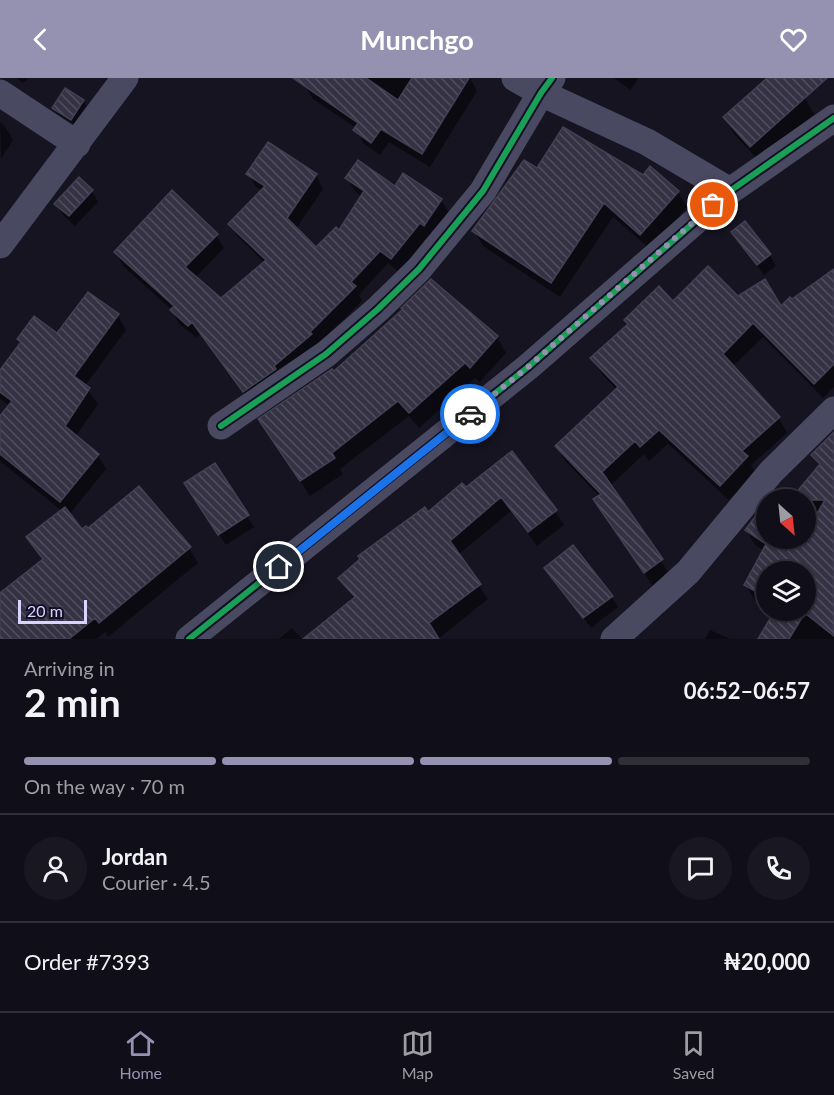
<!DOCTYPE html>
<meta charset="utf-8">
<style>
:root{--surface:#100f19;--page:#191822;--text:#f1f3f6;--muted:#9c9ca2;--line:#302f38;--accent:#9591b1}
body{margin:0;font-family:Lato,sans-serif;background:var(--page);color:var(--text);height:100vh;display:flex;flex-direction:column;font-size:22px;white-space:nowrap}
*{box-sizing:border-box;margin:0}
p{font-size:20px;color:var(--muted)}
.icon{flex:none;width:33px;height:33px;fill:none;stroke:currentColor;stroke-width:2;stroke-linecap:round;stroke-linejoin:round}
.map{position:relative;height:561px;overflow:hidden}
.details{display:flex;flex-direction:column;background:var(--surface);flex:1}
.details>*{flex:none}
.needle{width:39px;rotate:153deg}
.buttons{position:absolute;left:756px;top:411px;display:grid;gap:12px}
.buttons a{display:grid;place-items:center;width:60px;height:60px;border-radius:50%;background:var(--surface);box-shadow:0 2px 4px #0004,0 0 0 2px var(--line);font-size:30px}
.scale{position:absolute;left:18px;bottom:15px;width:69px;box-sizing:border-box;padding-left:6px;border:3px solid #d9d4ff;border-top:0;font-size:16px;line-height:21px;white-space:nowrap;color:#d9d4ff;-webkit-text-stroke:4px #130f26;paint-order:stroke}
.pin{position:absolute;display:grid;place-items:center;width:51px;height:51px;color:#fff;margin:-26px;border:3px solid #fff;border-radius:50%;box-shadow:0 2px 6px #0007}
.courier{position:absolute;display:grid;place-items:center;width:60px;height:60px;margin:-30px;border:4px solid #1a73e8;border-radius:50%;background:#fff;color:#222;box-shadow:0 2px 8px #0007}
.summary em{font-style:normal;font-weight:700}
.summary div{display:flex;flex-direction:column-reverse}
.summary{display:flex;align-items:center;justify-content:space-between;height:102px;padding:0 24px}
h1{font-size:39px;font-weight:700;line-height:45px}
.bar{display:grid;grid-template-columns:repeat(4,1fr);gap:9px 6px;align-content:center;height:72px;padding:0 24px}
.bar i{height:8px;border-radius:4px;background:var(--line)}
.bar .active{background:var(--accent)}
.bar p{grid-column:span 4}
.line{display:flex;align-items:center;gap:15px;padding:0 24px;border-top:2px solid var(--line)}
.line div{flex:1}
.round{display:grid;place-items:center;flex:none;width:63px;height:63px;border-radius:32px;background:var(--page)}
header{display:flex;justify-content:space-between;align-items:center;height:78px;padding:0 24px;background:var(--accent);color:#fff;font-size:27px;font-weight:700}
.dock{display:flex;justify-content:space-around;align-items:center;height:84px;border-top:2px solid var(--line);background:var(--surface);font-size:16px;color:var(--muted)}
.dock a{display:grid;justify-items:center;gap:3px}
.dock .active{color:var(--accent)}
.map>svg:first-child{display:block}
.shadow{fill:#0007}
.building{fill:url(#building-back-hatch);stroke:#433f54;stroke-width:1.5}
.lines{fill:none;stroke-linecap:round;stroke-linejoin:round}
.street{stroke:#4a4962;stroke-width:27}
.cycleway-casing{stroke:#130f26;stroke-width:10}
.cycleway{stroke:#1a9f57;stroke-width:6}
.done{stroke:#9591b1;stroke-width:6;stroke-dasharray:0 10.8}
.route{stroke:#1a73e8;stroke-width:8}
</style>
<header><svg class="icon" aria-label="back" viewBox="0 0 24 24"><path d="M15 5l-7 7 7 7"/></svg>Munchgo<svg class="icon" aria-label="heart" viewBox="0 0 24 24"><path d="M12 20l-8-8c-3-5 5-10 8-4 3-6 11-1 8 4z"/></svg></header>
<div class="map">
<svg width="834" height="561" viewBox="0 0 834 561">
<defs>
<pattern id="building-back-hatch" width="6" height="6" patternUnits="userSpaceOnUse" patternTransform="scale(1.5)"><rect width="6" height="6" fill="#343243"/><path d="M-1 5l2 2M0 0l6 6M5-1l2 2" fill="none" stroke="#514f5f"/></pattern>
</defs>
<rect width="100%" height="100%" fill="#161421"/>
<path class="shadow" d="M16,0H27L28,1L23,5Z
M310,0H470L477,13L430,89L389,64L380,77L363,65L356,50L313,21L305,7Z
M614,0H639L630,12Z
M769,0H787L805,20L814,36L760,84L734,56L725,40Z
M83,23L86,28L74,46L57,35L54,30Z
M0,44L4,47L13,62L1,81Z
M248,96L316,97L323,111L296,151L316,172L340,154L362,119L355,113L347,100L441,122L449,135L432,160L428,158L399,194L388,185L359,217L362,223L317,268L252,326L200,256L197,260L179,246L172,232L123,188L116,174L216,157L224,170L195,200L221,222L265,185L238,159L230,146L262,113L256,109Z
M643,99L678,114L687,129L650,171L613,139L560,219L483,168L474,153Z
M92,113L98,124L75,148L63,137L56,126Z
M733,155L770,177L776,188L764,197Z
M834,193V309L823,320L763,259L732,289L779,340L787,355L751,387L755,394L729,422L668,366L649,383L644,376L610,408L670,497L653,508L603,436L595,422L599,418L565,383L557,368L617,312L601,295L592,281L628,247L626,242L673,225L738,220L781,230Z
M118,237L126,252L85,308L98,326L76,358L98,377L106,391L69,437L81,453L189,470L198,485L108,559L105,554L96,561H0V517L43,483L28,460L62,433L0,383V341L10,328L0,321V294L21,266L19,261L58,257Z
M497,259L506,275L480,304L475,300L419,350L409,338L340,391L343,396L310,418L270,358L334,295Z
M834,356V561H760L806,532V494H766V528L754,521L746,507L764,473L755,467L747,453L766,427V460H806V422L820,389L813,377Z
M512,375L555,433L564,447L537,468L511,433L458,477L488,521L438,561H305L354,521L340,500Z
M214,387L254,449L226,467L193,417Z
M546,490L611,518L618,529L591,550Z
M292,550L302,561H279Z
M710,552L730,561H705Z"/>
<path class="building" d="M293,0H366L398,22L412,0H469L422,76L381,51L371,65L353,52L358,45Z
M767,0H827L750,69L723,39Z
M65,10L84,22L71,42L52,30Z
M563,49L643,97L650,88L679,113L640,157L604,125L551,205L472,153L524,82L537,90Z
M268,64L317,96L287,140L316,169L336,149L339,152L364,113L345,100L358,82L395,108L403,95L442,121L424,148L420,145L391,181L380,173L351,204L356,208L310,254L312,256L274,288L276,291L243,314L192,244L188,248L170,232L174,228L114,174L172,112L218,156L185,189L221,220L266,182L228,146L265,108L246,96Z
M79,99L93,112L69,138L54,126Z
M745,143L771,176L757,187L731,154Z
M708,188L738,218L765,201L781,228L790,219L792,221L834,191V286L814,306L753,245L723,276L780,339L742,373L748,378L720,408L659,352L640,369L635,363L602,394L663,481L644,495L593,421L601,416L555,368L618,309L590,280L628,246L624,242L659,208L673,223Z
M431,201L498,258L470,290L465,285L409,335L398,323L332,375L335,380L300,403L258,341L332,291L334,293L403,231L401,230Z
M88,214L119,236L74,298L90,310L65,348L99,376L60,424L0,376V338L12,323L0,314V292L21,264L17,261L34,238L57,255Z
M834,354V558L806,536V533L789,561H758L775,532H806V494H766V519L744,507L766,466L745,452L766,424V465L769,460H806V454L825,422H790L820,386L811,377Z
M512,373L557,432L528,454L501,419L450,463L481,506L429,545L439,561H303L355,519L338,500L360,481L358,478L425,429L428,434L462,405L466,409Z
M215,385L249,437L218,457L184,405Z
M139,408L191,469L99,545L95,540L69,561H0V515L43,481L26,459L65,429L82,451L86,448L88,450Z
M573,467L613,518L583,540L544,490Z"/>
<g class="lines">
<path class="street" d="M515,0L541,15L647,64L730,113
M0,15L77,66
M0,167L125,0
M221,348L326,276L378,231L419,191L483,113L541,15L552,0
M189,561L528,289L730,113L834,40
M614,561L688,494L771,394L834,332"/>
<g class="cycleway-casing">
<path id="cycleway" d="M221,348L326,276L378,231L419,191L483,113L541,15L552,0
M189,561L528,289L730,113L834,40"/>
</g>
<use href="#cycleway" class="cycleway"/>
</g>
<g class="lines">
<path class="done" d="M470,336L528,289L713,127"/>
<path class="route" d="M279,489L470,336"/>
</g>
</svg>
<div class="buttons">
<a><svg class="needle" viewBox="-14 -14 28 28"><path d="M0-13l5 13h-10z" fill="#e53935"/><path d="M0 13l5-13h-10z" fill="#9c9ca2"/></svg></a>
<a><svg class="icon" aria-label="layers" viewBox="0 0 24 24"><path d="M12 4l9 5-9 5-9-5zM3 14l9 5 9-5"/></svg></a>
</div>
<div class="scale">20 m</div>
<div class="pin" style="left:713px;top:127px;background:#ea580c"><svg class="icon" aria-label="bag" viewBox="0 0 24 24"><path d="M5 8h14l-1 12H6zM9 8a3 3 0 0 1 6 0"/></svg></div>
<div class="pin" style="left:279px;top:489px;background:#1f2937"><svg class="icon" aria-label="home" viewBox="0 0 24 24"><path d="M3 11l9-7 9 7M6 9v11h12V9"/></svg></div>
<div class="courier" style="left:470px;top:336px"><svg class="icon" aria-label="car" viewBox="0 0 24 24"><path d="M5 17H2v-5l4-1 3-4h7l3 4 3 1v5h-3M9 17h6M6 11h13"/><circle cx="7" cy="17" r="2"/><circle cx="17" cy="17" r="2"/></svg></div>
</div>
<section class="details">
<div class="summary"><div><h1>2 min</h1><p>Arriving in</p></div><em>06:52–06:57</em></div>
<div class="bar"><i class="active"></i><i class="active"></i><i class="active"></i><i></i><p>On the way · 70 m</p></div>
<div class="line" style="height:108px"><a class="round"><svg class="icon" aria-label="person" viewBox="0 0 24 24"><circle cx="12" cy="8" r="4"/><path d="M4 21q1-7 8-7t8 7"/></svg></a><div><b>Jordan</b><p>Courier · 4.5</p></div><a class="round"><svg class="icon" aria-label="chat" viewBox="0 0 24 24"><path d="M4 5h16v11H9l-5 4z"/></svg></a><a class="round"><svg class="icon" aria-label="phone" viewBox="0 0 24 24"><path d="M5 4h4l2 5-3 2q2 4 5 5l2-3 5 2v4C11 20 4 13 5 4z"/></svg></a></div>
<div class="line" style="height:78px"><div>Order #7393</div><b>₦20,000</b></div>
</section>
<nav class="dock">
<a class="active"><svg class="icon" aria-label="home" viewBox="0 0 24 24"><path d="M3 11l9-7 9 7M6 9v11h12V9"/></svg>Home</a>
<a><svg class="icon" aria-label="map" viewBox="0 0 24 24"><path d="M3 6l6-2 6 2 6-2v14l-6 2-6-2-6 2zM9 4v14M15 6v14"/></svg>Map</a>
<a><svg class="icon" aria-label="saved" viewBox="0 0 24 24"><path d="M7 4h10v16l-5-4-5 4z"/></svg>Saved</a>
</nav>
